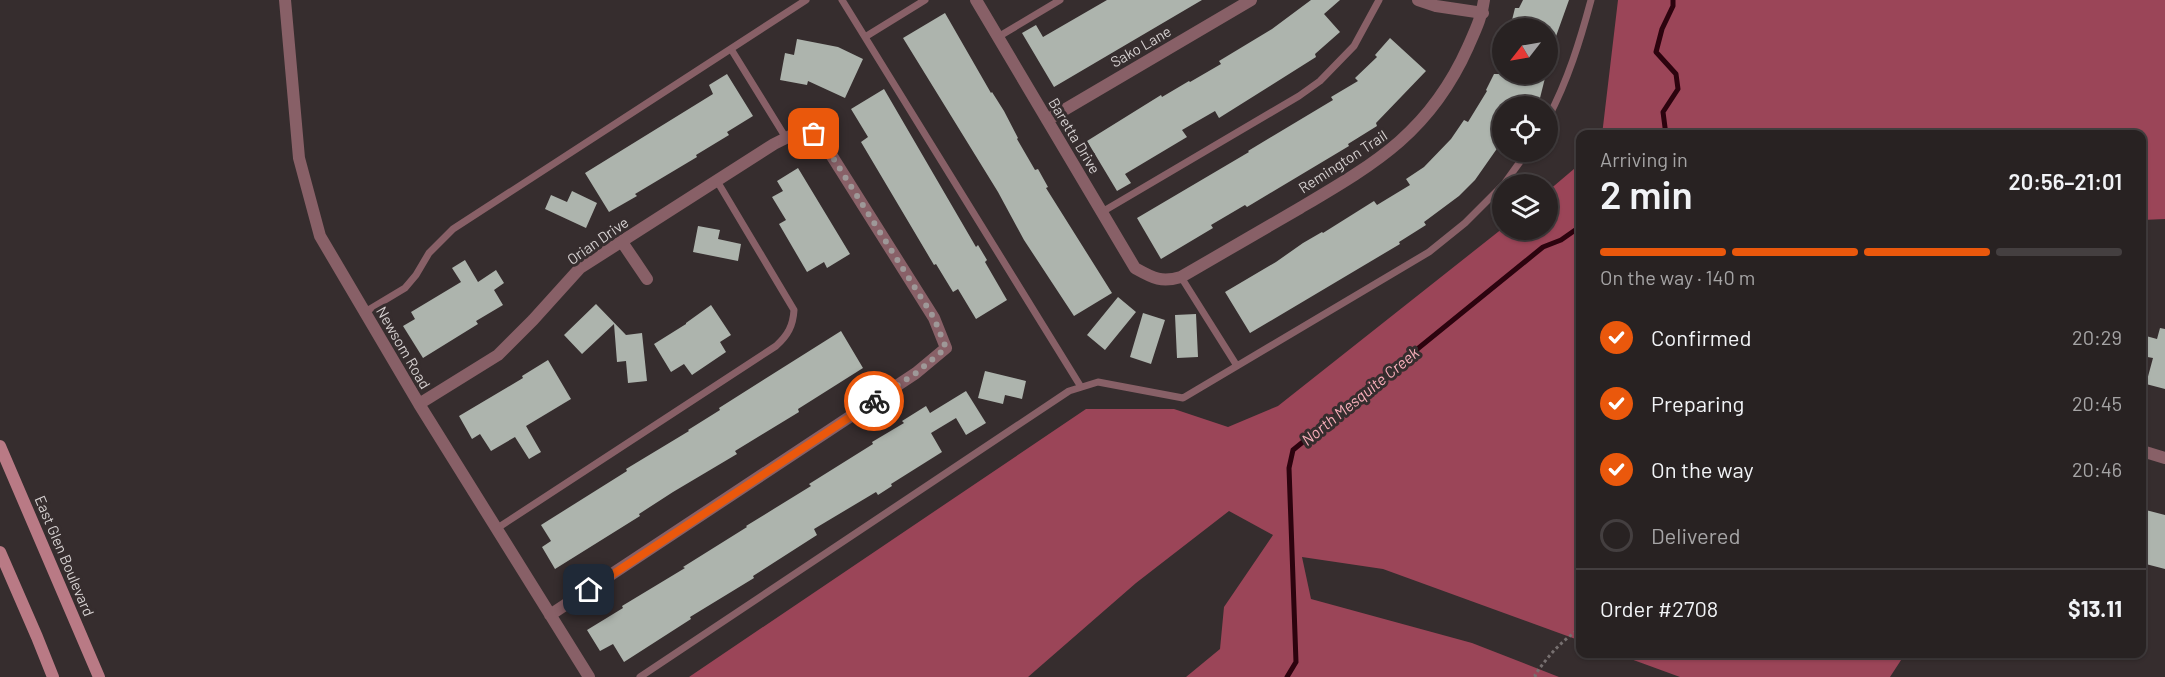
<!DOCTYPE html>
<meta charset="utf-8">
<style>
:root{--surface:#282222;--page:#342f2f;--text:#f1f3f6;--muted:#a5a4a5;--line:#443f40;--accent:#ea580c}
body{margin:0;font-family:Barlow,sans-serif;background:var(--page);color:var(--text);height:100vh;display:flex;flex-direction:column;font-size:22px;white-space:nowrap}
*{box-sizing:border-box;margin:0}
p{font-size:20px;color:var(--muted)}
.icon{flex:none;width:33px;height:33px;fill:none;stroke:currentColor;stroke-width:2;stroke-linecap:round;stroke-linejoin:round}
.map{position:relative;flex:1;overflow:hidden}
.side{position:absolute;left:1576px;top:130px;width:570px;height:528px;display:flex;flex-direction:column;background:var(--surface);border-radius:12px;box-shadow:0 2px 4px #0004,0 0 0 2px var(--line)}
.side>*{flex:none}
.needle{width:39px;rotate:239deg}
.fabs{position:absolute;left:1492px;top:18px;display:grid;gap:12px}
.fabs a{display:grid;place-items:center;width:66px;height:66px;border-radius:50%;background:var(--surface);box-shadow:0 2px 4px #0004,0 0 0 2px var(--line);font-size:30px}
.pin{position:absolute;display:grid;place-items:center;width:51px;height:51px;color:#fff;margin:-26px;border-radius:12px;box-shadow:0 3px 9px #0006}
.courier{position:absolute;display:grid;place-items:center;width:60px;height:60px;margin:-30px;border:4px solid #ea580c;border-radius:50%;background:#fff;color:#222;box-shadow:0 2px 8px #0007}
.head em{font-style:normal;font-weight:600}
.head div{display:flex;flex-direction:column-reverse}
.head{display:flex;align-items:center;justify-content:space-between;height:102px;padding:0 24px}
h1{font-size:39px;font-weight:600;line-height:45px}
.bar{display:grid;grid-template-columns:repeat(4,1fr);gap:9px 6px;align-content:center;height:72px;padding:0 24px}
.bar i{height:8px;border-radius:4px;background:var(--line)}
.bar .selected{background:var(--accent)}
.bar p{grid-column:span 4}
.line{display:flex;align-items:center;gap:15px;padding:0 24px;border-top:2px solid var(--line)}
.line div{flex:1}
ol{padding:0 24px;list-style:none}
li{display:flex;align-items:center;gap:18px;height:66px}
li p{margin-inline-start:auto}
li .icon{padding:6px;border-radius:50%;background:var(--accent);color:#fff;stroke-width:4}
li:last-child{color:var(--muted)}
li i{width:33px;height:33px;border:3px solid var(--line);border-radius:50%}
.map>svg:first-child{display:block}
.forest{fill:#9b4558}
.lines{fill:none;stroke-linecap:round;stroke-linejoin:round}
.stream{stroke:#2c030e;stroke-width:5}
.building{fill:#adb4ad}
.path{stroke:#777070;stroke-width:3;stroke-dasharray:3 3;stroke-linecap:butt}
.service{stroke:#886067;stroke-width:7}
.minor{stroke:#886067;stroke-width:12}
.secondary{stroke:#b97a85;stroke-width:12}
.done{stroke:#9e9898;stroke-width:6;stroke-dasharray:0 10.8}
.route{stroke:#ea580c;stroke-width:8}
.labels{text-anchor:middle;stroke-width:6;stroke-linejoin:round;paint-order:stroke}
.street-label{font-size:15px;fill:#d6d1d1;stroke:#362d2e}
.water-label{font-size:16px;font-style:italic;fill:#f8aeba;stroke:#362d2e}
</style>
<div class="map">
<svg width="2165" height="677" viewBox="0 0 2165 677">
<rect width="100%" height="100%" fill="#362d2e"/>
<path class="forest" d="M1618,0H2165V219L2142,220V135H1602Z
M1581,163V641L1383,569L1302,557L1311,599L1472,643L1559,677H1186L1220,649L1224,607L1273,535L1229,511L1136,583L1028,677H689L1086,409H1174L1228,427L1278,406L1503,228L1548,230V191Z
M1617,654H1905L1890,677H1680Z"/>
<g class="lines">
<path class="stream" d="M1666,135L1663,112L1678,89L1676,74L1656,52L1662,29L1673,6V0
M1287,677L1296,662L1289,468L1293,450L1543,247L1561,240L1581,226"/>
</g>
<path class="building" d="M1107,0H1202L1054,87L1022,33L1036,25L1043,37Z
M1311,0H1340L1324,14L1340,32L1315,54L1316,57L1219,118L1215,111L1182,130L1187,137L1125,174L1131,183L1117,191L1087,141L1161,95L1162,97L1189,81L1190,82L1221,64L1219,61L1272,29Z
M1523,0H1569L1550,53H1548V28H1510L1515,8H1519Z
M945,13L991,93L992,92L1004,111L1018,138L1017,139L1035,170L1038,169L1048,187L1046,188L1112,293L1074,316L1024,240L998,192L903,38Z
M1390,38L1426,71L1376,123L1377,126L1348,144L1349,146L1247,207L1245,205L1211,225L1213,228L1161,259L1137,218L1249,152L1248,151L1333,100L1331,97L1358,81L1355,78L1377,57L1375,55Z
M797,39L838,47L863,59L845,98L808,81L807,85L780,80L785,53L794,55Z
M727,74L753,116L727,132L729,135L696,155L697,157L635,194L637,196L609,212L585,173L713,94L709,85Z
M1494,74H1546L1538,106H1503V140L1475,180L1459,196L1424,222L1426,225L1399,242L1400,244L1250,333L1225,292L1276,262L1303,243L1322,232L1323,233L1374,201L1377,205L1410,185L1406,179L1424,167L1451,139L1464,120L1468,122L1487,91L1486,90Z
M884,89L976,247L978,245L987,260L985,262L1007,300L976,319L958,289L953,292L936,264L934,265L861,142L868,137L851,109Z
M798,168L850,254L827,268L824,262L807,272L779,224L786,220L772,197L783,191L777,181Z
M572,191L597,203L586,228L545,209L551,195L567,202Z
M698,226L720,230L718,239L741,244L738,261L693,252Z
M465,260L478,282L496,270L504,283L494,290L503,305L476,321L478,324L423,358L403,326L415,319L411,312L461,282L452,268Z
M1118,297L1136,312L1105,350L1087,335Z
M596,304L626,335L642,333L647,381L628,383L626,361L617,362L614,324L582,354L564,335Z
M711,305L731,335L720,342L726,352L692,375L684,364L671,372L654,344L686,324V323Z
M1143,313L1165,320L1151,364L1130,357Z
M1196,314L1198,357L1177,358L1175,315Z
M2160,328L2165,329V389L2146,384L2153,358L2142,356L2146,336L2157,339Z
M841,331L863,368L798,409L799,412L735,451L737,454L673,492L639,514L640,516L555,569L542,547L551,541L541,525L627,471L626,469L689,431L688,430L720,410L719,408Z
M548,360L571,399L526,426L541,452L529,459L515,437L491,451L480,434L472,439L459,416L523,378L522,376Z
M985,371L1026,381L1022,399L1005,395L1003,404L978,398Z
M966,391L986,423L966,435L956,418L931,433L942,452L891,484L892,486L878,495L876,492L814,529L817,535L753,576L754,578L690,617L691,619L624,662L613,644L600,651L587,630L623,608L622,606L685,568L683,567L747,527L746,526L811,486L809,484L873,444L872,442L904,423L902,421L926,406L930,413Z
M2142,509L2165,515V569L2142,563Z"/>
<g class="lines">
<path class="path" d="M1536,677L1535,675C1547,657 1562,640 1581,628"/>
<path class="service" d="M842,0L1081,387
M865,37L925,0
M998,37L1060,0
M731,49L786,138
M1548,118C1568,80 1580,41 1591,0
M1504,184L1527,152
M1102,212L1299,96L1320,81L1354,46L1379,0
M1181,277L1237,366
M365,312L405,288L416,275L429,253L453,229L806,0
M496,529L776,346C788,335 793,326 794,310L717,181
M640,677L1069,391L1098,382L1183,398L1429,252L1465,223L1503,185"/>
<path class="minor" d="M285,0L299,158L320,236L419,404L589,677
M976,0L1135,268C1153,278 1161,283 1181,277C1221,254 1260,231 1300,208C1376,163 1430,132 1468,47C1475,31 1482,17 1484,0
M1418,0L1436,6L1483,13
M1047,120L1251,0
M622,242L647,279
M419,404L498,355L533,320L580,268L774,144L794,134H814L830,153L934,318L946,348L916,373L550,615
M2142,451L2165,458"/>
<path class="secondary" d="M0,446L99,677
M0,552L37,637L53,677"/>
</g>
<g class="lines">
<path class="done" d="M814,134L830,153L934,318L946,348L916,373L874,401"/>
<path class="route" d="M589,590L874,401"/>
</g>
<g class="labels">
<g class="street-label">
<text transform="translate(1141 47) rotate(-30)" y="5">Sako Lane</text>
<text transform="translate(1074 136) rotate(59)" y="5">Baretta Drive</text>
<text transform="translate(1343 162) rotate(-33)" y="5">Remington Trail</text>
<text transform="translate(598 241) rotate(-35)" y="5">Orian Drive</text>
<text transform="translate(403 348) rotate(60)" y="5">Newsom Road</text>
<text transform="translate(64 556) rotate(67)" y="5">East Glen Boulevard</text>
</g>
<g class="water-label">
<text transform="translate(1360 396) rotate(-39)" y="6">North Mesquite Creek</text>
</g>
</g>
</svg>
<div class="fabs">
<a><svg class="needle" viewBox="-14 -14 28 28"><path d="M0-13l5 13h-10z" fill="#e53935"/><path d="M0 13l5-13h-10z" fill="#a5a4a5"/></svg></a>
<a><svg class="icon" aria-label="locate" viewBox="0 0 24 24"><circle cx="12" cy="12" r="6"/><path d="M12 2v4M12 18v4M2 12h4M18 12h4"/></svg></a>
<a><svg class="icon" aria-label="layers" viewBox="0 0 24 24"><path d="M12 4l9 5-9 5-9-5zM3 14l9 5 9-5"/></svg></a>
</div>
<div class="pin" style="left:814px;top:134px;background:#ea580c"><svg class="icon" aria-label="bag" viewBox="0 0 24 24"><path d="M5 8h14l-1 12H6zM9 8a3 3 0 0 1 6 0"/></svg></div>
<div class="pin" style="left:589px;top:590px;background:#1f2937"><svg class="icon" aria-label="home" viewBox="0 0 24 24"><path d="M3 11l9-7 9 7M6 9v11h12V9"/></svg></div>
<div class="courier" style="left:874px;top:401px"><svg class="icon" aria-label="bike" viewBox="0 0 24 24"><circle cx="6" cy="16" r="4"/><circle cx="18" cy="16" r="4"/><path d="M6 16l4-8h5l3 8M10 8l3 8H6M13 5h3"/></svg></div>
<section class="side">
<div class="head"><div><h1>2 min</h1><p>Arriving in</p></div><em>20:56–21:01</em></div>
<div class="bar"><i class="selected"></i><i class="selected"></i><i class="selected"></i><i></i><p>On the way · 140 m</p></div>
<ol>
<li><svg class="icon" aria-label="check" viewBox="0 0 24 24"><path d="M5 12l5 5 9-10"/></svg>Confirmed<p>20:29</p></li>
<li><svg class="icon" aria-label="check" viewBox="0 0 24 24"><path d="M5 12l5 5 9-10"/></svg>Preparing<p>20:45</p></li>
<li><svg class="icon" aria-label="check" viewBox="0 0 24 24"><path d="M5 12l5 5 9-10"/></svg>On the way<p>20:46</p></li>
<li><i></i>Delivered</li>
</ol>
<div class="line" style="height:78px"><div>Order #2708</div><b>$13.11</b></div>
</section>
</div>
